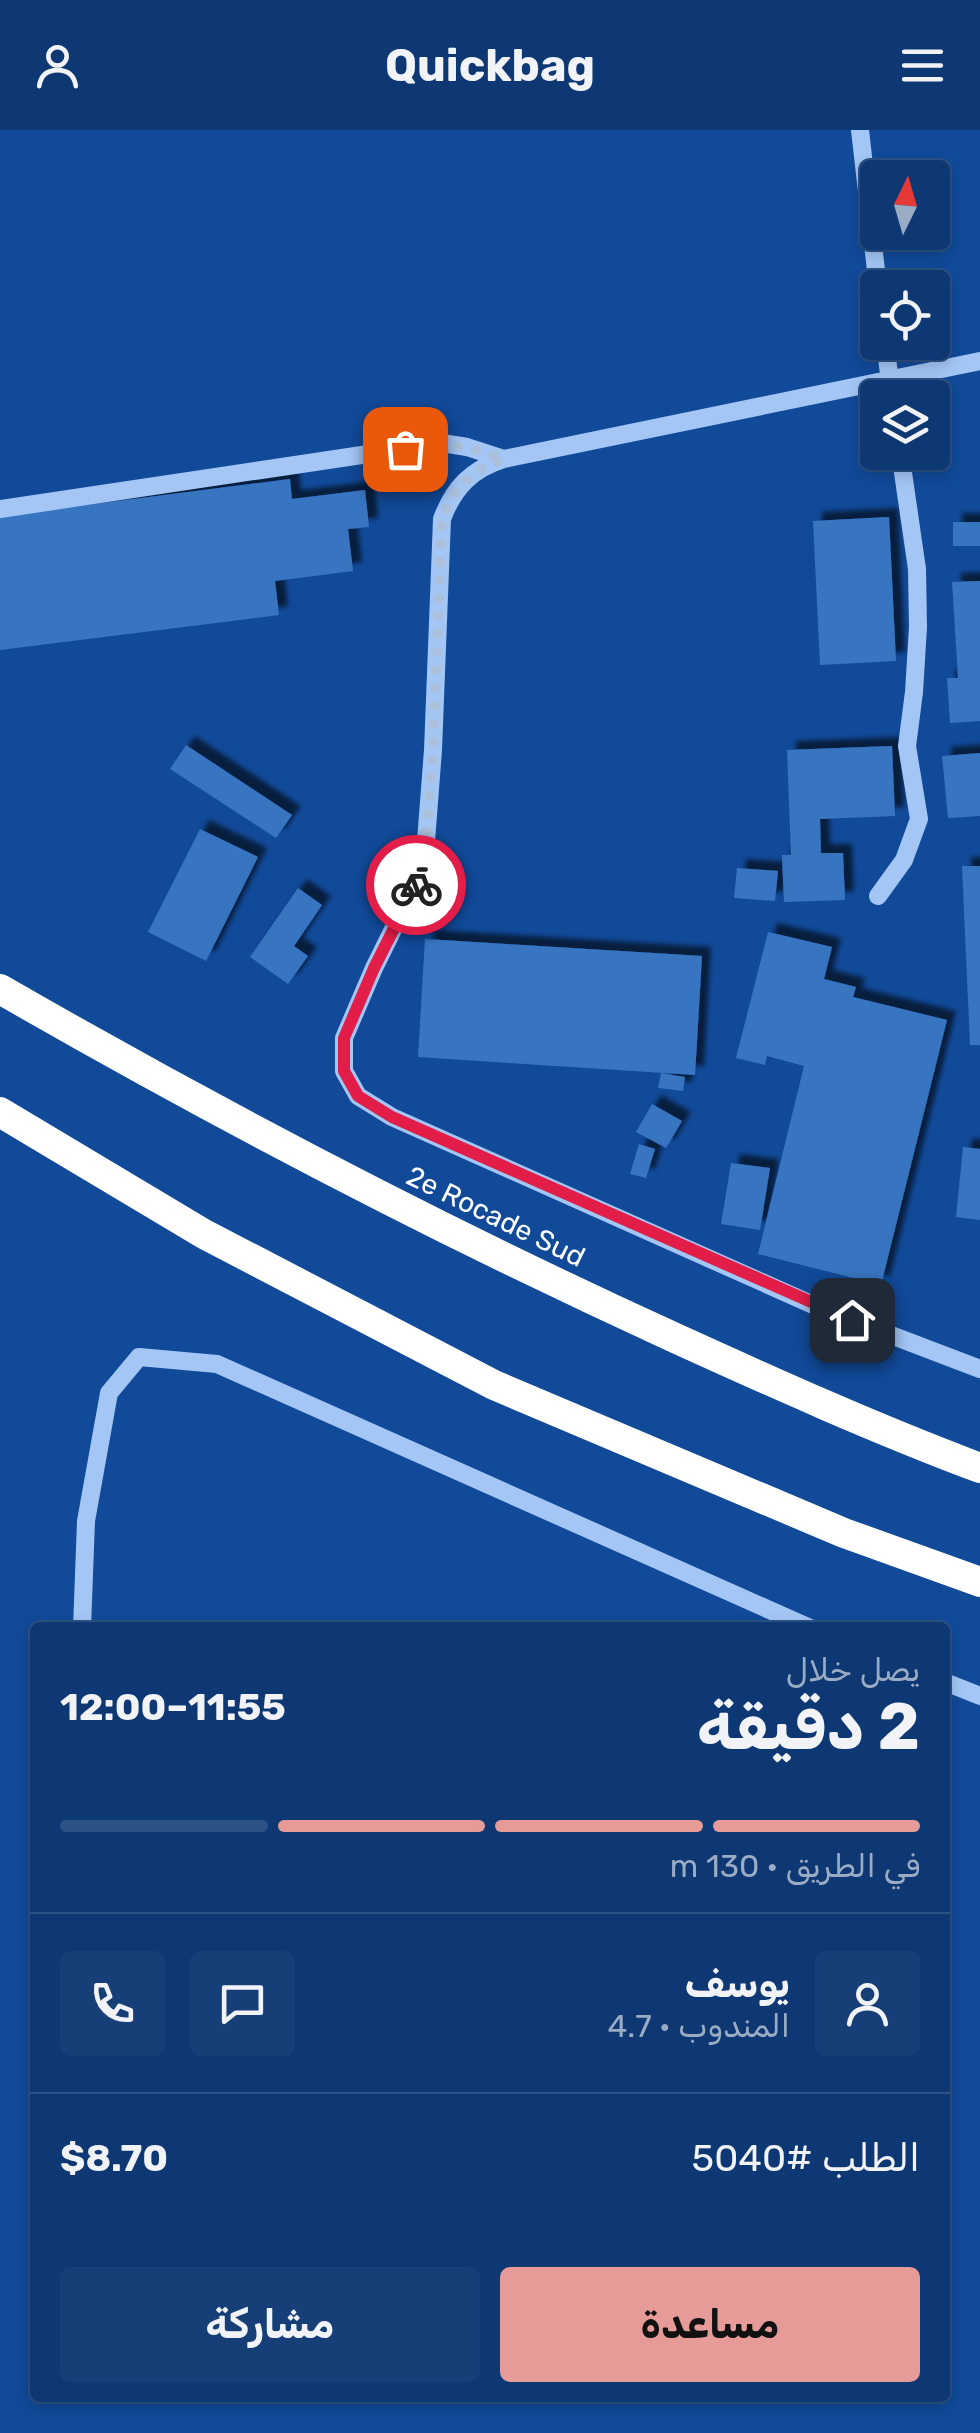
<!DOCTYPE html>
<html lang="ar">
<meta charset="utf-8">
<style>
:root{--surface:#0d3873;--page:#163f78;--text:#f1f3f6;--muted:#9aacc4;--line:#2d5285;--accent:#e69b98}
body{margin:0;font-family:Rubik,Cairo,sans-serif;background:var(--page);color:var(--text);direction:rtl;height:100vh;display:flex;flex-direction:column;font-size:38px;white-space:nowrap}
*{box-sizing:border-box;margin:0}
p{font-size:32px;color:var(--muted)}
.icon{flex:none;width:55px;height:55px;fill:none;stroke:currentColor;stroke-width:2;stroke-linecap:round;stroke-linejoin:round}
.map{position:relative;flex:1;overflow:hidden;direction:ltr}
.panel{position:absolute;left:30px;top:1492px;width:920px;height:780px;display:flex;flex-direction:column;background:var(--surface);border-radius:10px;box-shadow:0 5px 15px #0003,0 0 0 2px var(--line);direction:rtl}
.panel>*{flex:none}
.needle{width:65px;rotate:5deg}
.buttons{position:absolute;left:860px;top:30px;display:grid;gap:20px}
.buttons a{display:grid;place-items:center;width:90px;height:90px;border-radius:10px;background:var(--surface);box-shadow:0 5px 15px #0003,0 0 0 2px var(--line);font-size:50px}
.pin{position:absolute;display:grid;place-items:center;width:85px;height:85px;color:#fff;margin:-42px;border-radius:20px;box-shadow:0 5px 15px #0006}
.courier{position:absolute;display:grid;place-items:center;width:100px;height:100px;margin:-50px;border:8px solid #e11d48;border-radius:50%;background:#fff;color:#222;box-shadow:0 2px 12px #0007}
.overview em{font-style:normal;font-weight:700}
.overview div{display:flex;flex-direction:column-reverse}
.overview{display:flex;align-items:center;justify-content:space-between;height:170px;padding:0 30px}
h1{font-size:65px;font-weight:700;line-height:75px}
.bar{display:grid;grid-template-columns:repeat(4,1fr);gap:15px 10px;align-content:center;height:120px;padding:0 30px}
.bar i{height:12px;border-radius:8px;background:var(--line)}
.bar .current{background:var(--accent)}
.bar p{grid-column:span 4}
.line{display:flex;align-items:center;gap:25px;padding:0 30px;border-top:2px solid var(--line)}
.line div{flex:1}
.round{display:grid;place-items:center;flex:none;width:105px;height:105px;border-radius:10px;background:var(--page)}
.primary-button{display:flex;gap:20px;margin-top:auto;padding:20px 30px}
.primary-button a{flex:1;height:115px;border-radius:10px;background:var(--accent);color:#111;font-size:40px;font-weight:700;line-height:115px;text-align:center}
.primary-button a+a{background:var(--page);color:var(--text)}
header{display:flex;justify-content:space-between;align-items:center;height:130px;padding:0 30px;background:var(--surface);font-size:45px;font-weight:700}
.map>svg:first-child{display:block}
.building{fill:#3974c1;filter:url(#shadow)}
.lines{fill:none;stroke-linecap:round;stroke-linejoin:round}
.minor{stroke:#a3c6f4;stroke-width:18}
.highway{stroke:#fff;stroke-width:30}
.done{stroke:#acc0db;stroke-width:10;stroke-dasharray:0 18}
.route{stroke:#e11d48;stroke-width:12}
.labels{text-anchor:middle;stroke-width:10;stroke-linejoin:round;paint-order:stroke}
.street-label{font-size:28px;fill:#fff;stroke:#114a99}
</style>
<header><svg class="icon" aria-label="menu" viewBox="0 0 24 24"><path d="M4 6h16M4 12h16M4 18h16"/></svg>Quickbag<svg class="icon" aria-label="person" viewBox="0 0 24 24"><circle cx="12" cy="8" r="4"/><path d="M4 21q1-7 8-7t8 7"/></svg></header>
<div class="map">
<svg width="980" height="2303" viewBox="0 0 980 2303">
<defs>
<filter id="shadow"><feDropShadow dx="9" dy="-9" stdDeviation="2.5" flood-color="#0009"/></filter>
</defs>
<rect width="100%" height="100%" fill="#114a99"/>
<path class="building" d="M290,349L292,369L365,360L369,397L348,399L353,441L275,451L279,485L0,520V386Z
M889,387L896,531L820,535L813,391Z
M953,392H980V416H953Z
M980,451V591L950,593L947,548H958L952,452Z
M186,615L292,685L276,708L170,639Z
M892,616L895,686L820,689L821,723H843L845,770L784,772L782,725H791L787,620Z
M980,623V686L948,688L942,626Z
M200,699L258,727L206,831L148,802Z
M962,736H980V915H970Z
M737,738L778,741L775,771L734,768Z
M298,758L322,775L294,816L308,826L288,854L250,827Z
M768,802L832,817L824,849L856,857L853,867L947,890L881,1155L758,1124L804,936L767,926L765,935L736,928Z
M425,809L702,826L695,945L418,927Z
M661,943L685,947L683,961L658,958Z
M652,974L682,991L666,1018L636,1002Z
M639,1014L655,1019L646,1048L630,1044Z
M963,1017L980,1019V1090L956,1087Z
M731,1033L770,1038L760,1100L721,1094Z"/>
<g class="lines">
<path class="minor" d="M860,0L878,158
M885,212L892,268
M980,231L504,329C472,339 454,357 442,389L433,620L424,737L374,838L344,908V941L358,966L392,987L820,1178L980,1239
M0,379L442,313L467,317L504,329
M878,766L904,730L919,689L907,616L914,562L918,497L917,439L900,322
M82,1498L86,1391L109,1263L139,1227L217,1234L810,1498
M945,1552L980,1566"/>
<path class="highway" d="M0,859C219,985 443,1102 673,1207C774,1253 876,1299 980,1338
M0,982L204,1104L494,1255L844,1403L980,1452"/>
</g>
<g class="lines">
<path class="done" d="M405,319C451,312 461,315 504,329C472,339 454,357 442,389L433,620L424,738L416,755"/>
<path class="route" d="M416,755L374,838L344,908V941L358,966L392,987L852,1190"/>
</g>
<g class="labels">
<g class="street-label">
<text transform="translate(496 1086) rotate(26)" y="10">2e Rocade Sud</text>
</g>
</g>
</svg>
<div class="buttons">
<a><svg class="needle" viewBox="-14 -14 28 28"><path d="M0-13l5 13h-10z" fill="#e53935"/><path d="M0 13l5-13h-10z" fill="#9aacc4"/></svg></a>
<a><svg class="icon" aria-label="locate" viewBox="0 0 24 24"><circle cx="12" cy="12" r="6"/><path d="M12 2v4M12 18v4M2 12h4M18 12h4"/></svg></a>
<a><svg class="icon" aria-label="layers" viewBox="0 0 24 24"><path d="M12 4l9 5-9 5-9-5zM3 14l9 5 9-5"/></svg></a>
</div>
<div class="pin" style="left:405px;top:319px;background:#ea580c"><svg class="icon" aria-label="bag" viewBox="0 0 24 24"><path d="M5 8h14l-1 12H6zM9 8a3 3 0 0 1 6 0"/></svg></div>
<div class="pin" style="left:852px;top:1190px;background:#1f2937"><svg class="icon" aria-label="home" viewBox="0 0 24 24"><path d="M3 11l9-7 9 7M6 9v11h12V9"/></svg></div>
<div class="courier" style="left:416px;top:755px"><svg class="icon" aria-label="bike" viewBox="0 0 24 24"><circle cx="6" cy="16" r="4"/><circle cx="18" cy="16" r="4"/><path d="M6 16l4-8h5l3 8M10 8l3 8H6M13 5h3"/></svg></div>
<section class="panel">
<div class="overview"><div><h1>2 دقيقة</h1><p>يصل خلال</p></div><em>11:55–12:00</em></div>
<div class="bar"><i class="current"></i><i class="current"></i><i class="current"></i><i></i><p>في الطريق · 130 m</p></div>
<div class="line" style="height:180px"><a class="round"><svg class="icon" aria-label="person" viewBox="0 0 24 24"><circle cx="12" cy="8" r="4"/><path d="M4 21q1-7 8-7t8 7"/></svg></a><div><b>يوسف</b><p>المندوب · 4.7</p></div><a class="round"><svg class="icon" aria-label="chat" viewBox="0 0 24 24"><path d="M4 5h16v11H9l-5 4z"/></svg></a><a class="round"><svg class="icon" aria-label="phone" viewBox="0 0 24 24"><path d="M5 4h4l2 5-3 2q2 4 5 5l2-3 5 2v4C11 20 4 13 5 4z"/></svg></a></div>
<div class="line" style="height:130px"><div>الطلب #5040</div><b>$8.70</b></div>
<div class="primary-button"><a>مساعدة</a><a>مشاركة</a></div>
</section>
</div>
